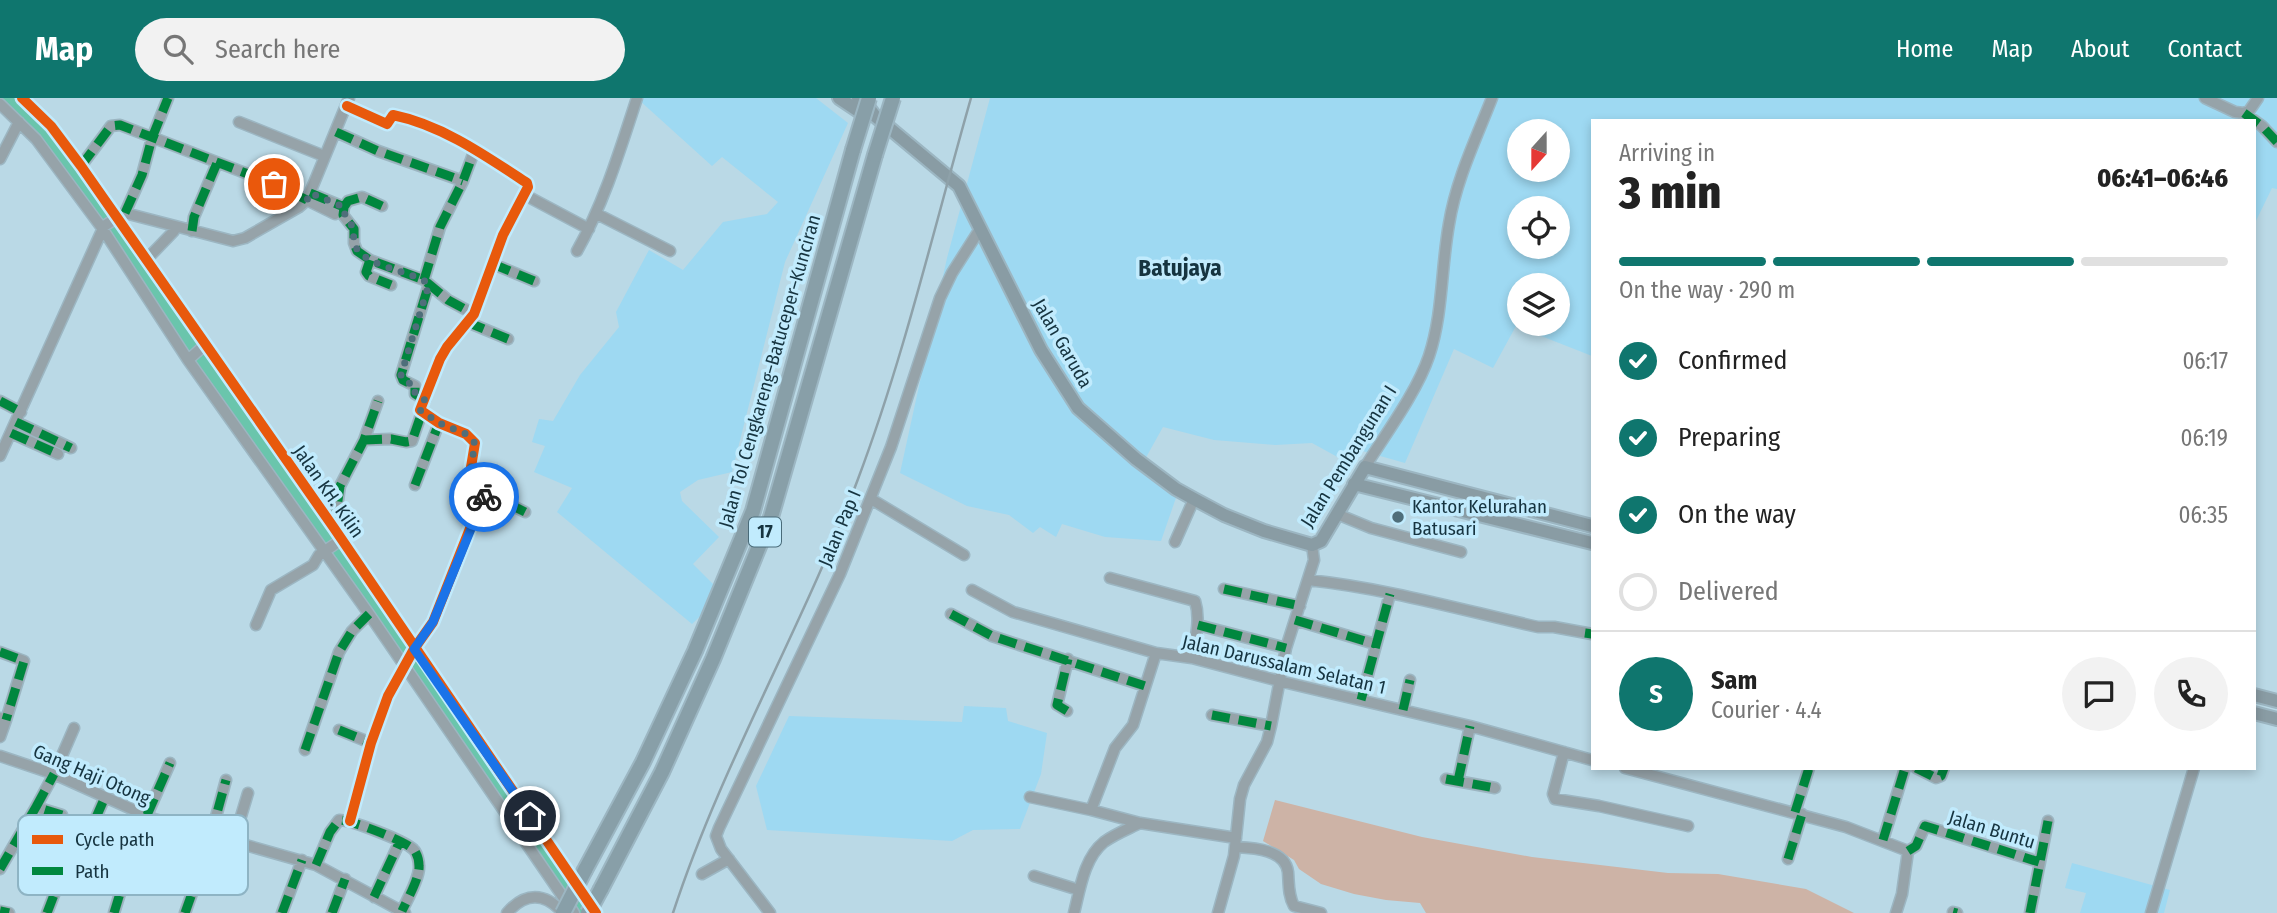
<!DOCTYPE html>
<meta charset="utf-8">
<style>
:root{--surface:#fff;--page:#f2f2f2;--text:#222;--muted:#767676;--line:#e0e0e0;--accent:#0f766e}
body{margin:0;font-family:"Fira Sans Condensed",sans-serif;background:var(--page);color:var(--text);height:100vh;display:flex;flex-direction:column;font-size:26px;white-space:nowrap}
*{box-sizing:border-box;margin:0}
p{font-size:23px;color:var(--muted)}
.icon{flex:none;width:38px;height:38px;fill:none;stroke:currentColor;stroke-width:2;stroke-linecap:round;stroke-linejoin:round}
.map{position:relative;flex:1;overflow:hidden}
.sheet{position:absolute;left:1591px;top:21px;width:665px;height:651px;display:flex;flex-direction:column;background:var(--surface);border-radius:0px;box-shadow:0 4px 10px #0003}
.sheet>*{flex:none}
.needle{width:46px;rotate:201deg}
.tools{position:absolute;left:1507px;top:21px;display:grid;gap:14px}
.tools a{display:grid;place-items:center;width:63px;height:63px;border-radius:50%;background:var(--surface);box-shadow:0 4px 10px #0003;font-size:35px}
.pin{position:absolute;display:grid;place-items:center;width:60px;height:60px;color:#fff;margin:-30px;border:4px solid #fff;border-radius:50%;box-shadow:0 2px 7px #0007}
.courier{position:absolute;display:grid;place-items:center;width:70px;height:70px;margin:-35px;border:5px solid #1a73e8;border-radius:50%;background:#fff;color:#222;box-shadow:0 2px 9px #0007}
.overview em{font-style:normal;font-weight:800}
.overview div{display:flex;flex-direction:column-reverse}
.overview{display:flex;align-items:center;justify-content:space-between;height:119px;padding:0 28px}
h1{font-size:46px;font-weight:800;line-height:52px}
.bar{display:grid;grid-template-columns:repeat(4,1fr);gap:10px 7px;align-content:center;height:84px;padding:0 28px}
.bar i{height:9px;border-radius:5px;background:var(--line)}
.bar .active{background:var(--accent)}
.bar p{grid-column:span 4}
.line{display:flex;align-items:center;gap:18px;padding:0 28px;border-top:2px solid var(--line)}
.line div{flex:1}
.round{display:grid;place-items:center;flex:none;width:74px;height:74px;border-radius:37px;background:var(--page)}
ol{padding:0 28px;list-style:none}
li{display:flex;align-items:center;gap:21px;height:77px}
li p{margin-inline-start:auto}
li .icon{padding:7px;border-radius:50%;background:var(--accent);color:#fff;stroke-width:4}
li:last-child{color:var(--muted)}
li i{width:38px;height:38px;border:4px solid var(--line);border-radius:50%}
header{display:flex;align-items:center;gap:42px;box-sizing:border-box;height:98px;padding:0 35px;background:var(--accent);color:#fff}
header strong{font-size:33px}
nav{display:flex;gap:38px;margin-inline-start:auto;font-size:24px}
.search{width:490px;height:63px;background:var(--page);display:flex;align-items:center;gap:18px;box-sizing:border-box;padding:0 24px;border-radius:38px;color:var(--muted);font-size:26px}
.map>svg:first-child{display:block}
.built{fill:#9ed9f2;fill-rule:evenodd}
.green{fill:#cdb3a6}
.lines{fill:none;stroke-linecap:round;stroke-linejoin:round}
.river{stroke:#6ac5ac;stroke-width:16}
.minor-casing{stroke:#9cb6c2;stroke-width:13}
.major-casing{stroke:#9cb6c2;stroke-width:16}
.highway-casing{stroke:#9cb6c2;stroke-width:18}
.minor{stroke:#96a3a9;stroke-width:10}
.major{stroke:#899ca4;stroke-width:12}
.highway{stroke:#889fa8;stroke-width:14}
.rail{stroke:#8ea1a9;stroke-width:2.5}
.highway-bridge-casing{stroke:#9cb6c2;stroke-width:18;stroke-linecap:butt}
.highway-bridge{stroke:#889fa8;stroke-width:14}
.quiet{stroke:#00873e;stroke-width:9;stroke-dasharray:18 9;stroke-linecap:butt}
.cycleway-casing{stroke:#c1ebfd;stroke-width:15}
.cycleway{stroke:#e8590c;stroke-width:10}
.done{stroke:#4f6e7a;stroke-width:7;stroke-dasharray:0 12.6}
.route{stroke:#1a73e8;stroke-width:9}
.poi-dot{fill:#4f6e7a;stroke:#c1ebfd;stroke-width:2.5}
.labels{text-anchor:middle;stroke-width:7;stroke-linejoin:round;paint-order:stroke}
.shield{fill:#c1ebfd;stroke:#496b79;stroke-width:2}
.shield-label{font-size:18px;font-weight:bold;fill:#163440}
.street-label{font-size:19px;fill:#163440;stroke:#c1ebfd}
.poi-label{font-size:19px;fill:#163440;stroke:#c1ebfd;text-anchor:start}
.quarter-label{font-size:23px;font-weight:bold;fill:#163440;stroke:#c1ebfd}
.key{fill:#c1ebfd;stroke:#8eb4c4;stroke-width:2}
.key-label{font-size:19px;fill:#163440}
</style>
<header>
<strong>Map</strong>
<div class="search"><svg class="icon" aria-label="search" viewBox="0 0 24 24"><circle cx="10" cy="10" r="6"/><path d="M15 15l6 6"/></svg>Search here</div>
<nav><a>Home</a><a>Map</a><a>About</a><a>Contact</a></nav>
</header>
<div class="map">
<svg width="2277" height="815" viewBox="0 0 2277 815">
<rect width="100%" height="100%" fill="#bad9e6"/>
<path class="built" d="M641,0H816L848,25L785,164L732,374L698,382L680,394L682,403L719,439L693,466L723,496L692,526L557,414L572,390L534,374L545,348L532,344L539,321L553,323L580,277L619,229L616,214L649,152L683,172L723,124L767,116L778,104L722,59L712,68L639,2Z
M990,0H2277V91L2272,90L2254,127V23H1592V258L1516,228L1493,270L1454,251L1405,365L1359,352L1352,367L1312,345L1275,347L1214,342L1163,329L1144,363L1178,394L1161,443L1105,439L1062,426L1056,439L1040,429L1033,435L1009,417L967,408L900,375L947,160ZM1519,33H1558V72H1519ZM1519,110H1558V149H1519ZM1519,187H1558V226H1519Z
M964,608L1006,610L1008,623L1047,635L1041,676L1020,731L973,732L952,743L767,732L756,688L789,618L962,624Z
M2072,765L2170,792L2164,815H2080L2086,795L2065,790Z"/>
<path class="green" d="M1275,702L1422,739L1532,759L1668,775L1718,776L1806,791L1854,815H1426L1420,805L1386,802L1354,796L1321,786L1299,771L1294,762L1263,743Z"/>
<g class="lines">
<path class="river" d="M4,0L53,47L235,314L421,578L584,815"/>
<g class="minor-casing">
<path id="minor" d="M22,0L51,28L81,68L334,430L596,815
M2205,0L2235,14L2244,15L2262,28L2277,44
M0,6L36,41L102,130L188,262L369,516L574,815
M347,8L387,26L393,17C442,27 486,58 527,85L528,89L503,137L474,216L447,249L440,261L420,312L439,325L466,336L475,345L470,375L483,385L486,390L433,524L414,551L388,598L371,645L350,723
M2244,15L2249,13L2258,0
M239,24L324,58
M336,34L378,53L463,83
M0,61L19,24
M81,68L111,28L120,27L274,86L335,116
M310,95L344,109L343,117L354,131V145L357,153L370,162L424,182L448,202L474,216
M525,97L589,131
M344,109L348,103L362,99L382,108
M125,115L142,77L152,40L168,0
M597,116L670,153
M192,133L194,119L217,65
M577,153C604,105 620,52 637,0
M146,162L174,133
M370,162L366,174L369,178L391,187
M493,166L534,183
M424,182L440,129L463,83L475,51
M467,224L508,241
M188,262L205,247
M425,302L415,296V288L403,282L401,277L429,186
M0,303L21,314
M16,324L71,350
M11,335L58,356
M364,342L391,341L406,344L412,343L422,314
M0,358L104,128L125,115L233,143L245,140L299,109L307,102L349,0
M1365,369C1385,337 1417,294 1429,258C1443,216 1441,170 1449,126C1456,82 1476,41 1492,0
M415,387L439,325
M485,394L525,414
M871,401L964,457
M1337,416L1371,430L1461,454
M334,430L340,388L364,342L378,303
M1175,444L1194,401
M1110,480L1195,503C1201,522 1195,541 1192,560
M1308,482C1385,490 1462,512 1538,529H1554L1592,536
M1224,491L1300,508
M972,492L1013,514L1156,555L1192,560L1279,583L1470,628L1592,662
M951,516L992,538L1145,588
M1295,522L1375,546
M256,527L271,492L313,467L319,457L341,442
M1198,527L1286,550
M0,554L24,563L6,622
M1361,602L1390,496
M1403,612L1410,582
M1067,613L1057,607L1068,561
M1212,617L1271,628
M339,632L371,645
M0,639L6,622L0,620
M305,652L339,554L352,533L369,516
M1564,654L1553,696L1555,701L1599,708L1688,728
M0,658L54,676L154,721L316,767L405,815
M1625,670L1846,729L1908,753
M1916,670L1936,680L1941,678L1944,670
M1446,681L1495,690
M1458,683L1470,628
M1030,699L1091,712L1140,725L1236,740
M36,709L54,676L74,630
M1091,712L1115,650L1133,627L1156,555
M1795,714L1809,670
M147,717L170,665
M25,729L84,747
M1883,742L1905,670
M233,745L248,695
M1235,749C1253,750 1285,751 1288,774C1289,786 1288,797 1294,808L1321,815
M1908,753L1916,748L1925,728L2039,764
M1788,761L1802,716
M316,767L330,734L339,722C351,722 406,743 414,752C417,755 419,763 419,768C420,779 407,802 402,813
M0,771L36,709L62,717
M224,771L231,744
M702,776L729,761
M1034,778L1079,792
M374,799L400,743
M0,813L9,815
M1953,814L1957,815
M47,815L64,771L71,757L84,747L105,699
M114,815L128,769L133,759L141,751L154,721
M185,815L205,759L226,682
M282,815L302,762
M332,815L345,781
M507,815C525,794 545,794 563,815
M770,815L721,751L716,738L719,730L840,476L891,349L940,200L952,175L980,131
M1074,815C1080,791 1084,760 1104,744C1115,736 1128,731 1140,725
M1218,815L1234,758L1240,701L1244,687L1267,644L1271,628L1286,550L1314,462L1312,447
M1896,815L1902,796L1908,753
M2030,815L2048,723
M2151,815L2194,670"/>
</g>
<g class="major-casing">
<path id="major" d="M839,0L860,14L871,17
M858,0L866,6L875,18L959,88L1041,252L1078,310L1136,361L1176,391L1194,401L1224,417L1264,433L1312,447L1321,443L1365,369L1592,428
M1354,386L1592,445
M2254,597L2277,603
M2254,615L2277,621"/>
</g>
<g class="highway-casing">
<path id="highway" d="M585,772L643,664L695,553L753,413L853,52
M601,791L662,674L713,561L771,419L875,57"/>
</g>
<use href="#minor" class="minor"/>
<use href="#major" class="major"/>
<use href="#highway" class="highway"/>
<path class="rail" d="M673,815C722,665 803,529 858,381C904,259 935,126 971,0"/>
<g class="highway-bridge-casing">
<path id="highway-bridge" d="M853,52L869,0
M875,57L893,0
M563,815L585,772
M588,815L601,791"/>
</g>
<use href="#highway-bridge" class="highway-bridge"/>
<path class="quiet" d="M2244,15L2262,28L2277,44
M336,34L378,53L463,83
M81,68L111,28L120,27L274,86L307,102
M310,95L344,109L343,117L354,131V145L357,153L370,162L424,182L448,202L474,216
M344,109L348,103L362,99L382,108
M125,115L142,77L152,40L168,0
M192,133L194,119L217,65
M370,162L366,174L369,178L391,187
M493,166L534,183
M424,182L440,129L463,83L475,51
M467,224L508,241
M425,302L415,296V288L403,282L401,277L429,186
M0,303L21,314
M16,324L71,350
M11,335L58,356
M364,342L391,341L406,344L412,343L422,314
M415,387L439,325
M485,394L525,414
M334,430L340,388L364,342L378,303
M1224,491L1300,508
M951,516L992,538L1145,588
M1295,522L1375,546
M1198,527L1286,550
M1585,535L1592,536
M0,554L24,563L6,622
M1361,602L1390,496
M1403,612L1410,582
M1067,613L1057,607L1068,561
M1212,617L1271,628
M339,632L371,645
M305,652L339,554L352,533L369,516
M1916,670L1936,680L1941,678L1944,670
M1446,681L1495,690
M1458,683L1470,628
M36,709L54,676
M1795,714L1809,670
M147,717L170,665
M25,729L84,747
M1883,742L1905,670
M1908,753L1916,748L1925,728L2039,764
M1788,761L1802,716
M316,767L330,734L339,722C351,722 406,743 414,752C417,755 419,763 419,768C420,779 407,802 402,813
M0,771L36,709L62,717
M224,771L231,744
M374,799L400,743
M0,813L9,815
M1953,814L1957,815
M47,815L64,771L71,757L84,747L105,699
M114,815L128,769L133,759L141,751L154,721
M185,815L205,759L226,682
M282,815L302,762
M332,815L345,781
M2030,815L2048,723"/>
<g class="cycleway-casing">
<path id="cycleway" d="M22,0L51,28L81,68L334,430L596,815
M347,8L387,26L393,17C442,27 486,58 527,85L528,89L503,137L474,216L447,249L440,261L420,312L439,325L466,336L475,345L470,375L483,385L486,390L433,524L414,551L388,598L371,645L350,723"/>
</g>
<use href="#cycleway" class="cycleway"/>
</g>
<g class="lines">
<path class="done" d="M274,86L307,102L310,95L344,109C343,120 352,124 354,133C354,137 353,141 354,144C358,168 411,172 429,186L401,277L403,282L415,288V296L425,302L420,312L439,325L466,336L475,345L470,375C480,382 488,385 484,399"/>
<path class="route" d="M484,399L433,524L414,551L530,718"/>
</g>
<circle class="poi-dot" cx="1398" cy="419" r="7"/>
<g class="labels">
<rect class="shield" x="749" y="419.5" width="32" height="29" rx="5"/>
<g class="shield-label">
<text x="765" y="440">17</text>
</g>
<g class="street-label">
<text transform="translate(1063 245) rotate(60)" y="7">Jalan Garuda</text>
<text transform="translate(769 273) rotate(-74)" y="7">Jalan Tol Cengkareng–Batuceper–Kunciran</text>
<text transform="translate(1348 358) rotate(-58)" y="7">Jalan Pembangunan I</text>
<text transform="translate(329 393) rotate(55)" y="7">Jalan KH. Kilin</text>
<text transform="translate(839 430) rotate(-67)" y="7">Jalan Pap I</text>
<text transform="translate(1284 566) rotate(13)" y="7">Jalan Darussalam Selatan 1</text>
<text transform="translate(92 676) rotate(23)" y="7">Gang Haji Otong</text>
<text transform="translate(1992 731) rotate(17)" y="7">Jalan Buntu</text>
</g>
<g class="poi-label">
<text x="1412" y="415">Kantor Kelurahan<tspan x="1412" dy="22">Batusari</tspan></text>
</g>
<g class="quarter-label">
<text x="1180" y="178">Batujaya</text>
</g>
</g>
<rect x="18" y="717" width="230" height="80" rx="10" class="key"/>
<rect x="32" y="737" width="31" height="9" fill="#e8590c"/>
<rect x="32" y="769" width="31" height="8" fill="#00873e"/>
<g class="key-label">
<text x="75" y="748">Cycle path</text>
<text x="75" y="780">Path</text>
</g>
</svg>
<div class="tools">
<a><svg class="needle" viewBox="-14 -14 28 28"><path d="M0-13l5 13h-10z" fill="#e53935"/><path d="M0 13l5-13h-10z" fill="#767676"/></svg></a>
<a><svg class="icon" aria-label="locate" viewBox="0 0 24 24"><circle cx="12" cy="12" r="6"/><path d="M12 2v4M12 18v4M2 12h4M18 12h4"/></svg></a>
<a><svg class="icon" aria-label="layers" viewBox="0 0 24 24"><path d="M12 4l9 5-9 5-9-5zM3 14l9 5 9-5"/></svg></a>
</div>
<div class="pin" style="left:274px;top:86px;background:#ea580c"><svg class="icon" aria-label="bag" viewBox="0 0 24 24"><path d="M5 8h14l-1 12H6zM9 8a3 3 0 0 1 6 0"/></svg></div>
<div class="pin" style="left:530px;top:718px;background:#1f2937"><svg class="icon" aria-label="home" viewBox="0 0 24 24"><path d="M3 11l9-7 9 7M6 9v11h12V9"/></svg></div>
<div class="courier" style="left:484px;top:399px"><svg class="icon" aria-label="bike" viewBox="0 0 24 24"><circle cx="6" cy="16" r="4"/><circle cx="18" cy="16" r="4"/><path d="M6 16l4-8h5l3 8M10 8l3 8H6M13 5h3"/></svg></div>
<section class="sheet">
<div class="overview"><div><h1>3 min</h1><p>Arriving in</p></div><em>06:41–06:46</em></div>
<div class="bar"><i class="active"></i><i class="active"></i><i class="active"></i><i></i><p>On the way · 290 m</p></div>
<ol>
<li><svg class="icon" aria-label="check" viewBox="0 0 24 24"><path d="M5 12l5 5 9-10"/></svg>Confirmed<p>06:17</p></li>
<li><svg class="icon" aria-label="check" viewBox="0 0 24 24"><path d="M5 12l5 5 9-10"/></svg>Preparing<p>06:19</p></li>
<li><svg class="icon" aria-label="check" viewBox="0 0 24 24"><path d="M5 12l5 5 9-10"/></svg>On the way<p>06:35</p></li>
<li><i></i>Delivered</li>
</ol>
<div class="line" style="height:126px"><b class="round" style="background:var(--accent);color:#fff">S</b><div><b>Sam</b><p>Courier · 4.4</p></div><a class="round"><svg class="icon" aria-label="chat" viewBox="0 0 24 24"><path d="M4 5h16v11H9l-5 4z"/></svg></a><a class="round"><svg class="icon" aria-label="phone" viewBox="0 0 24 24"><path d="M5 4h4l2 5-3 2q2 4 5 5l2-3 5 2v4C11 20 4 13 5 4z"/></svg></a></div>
</section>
</div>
